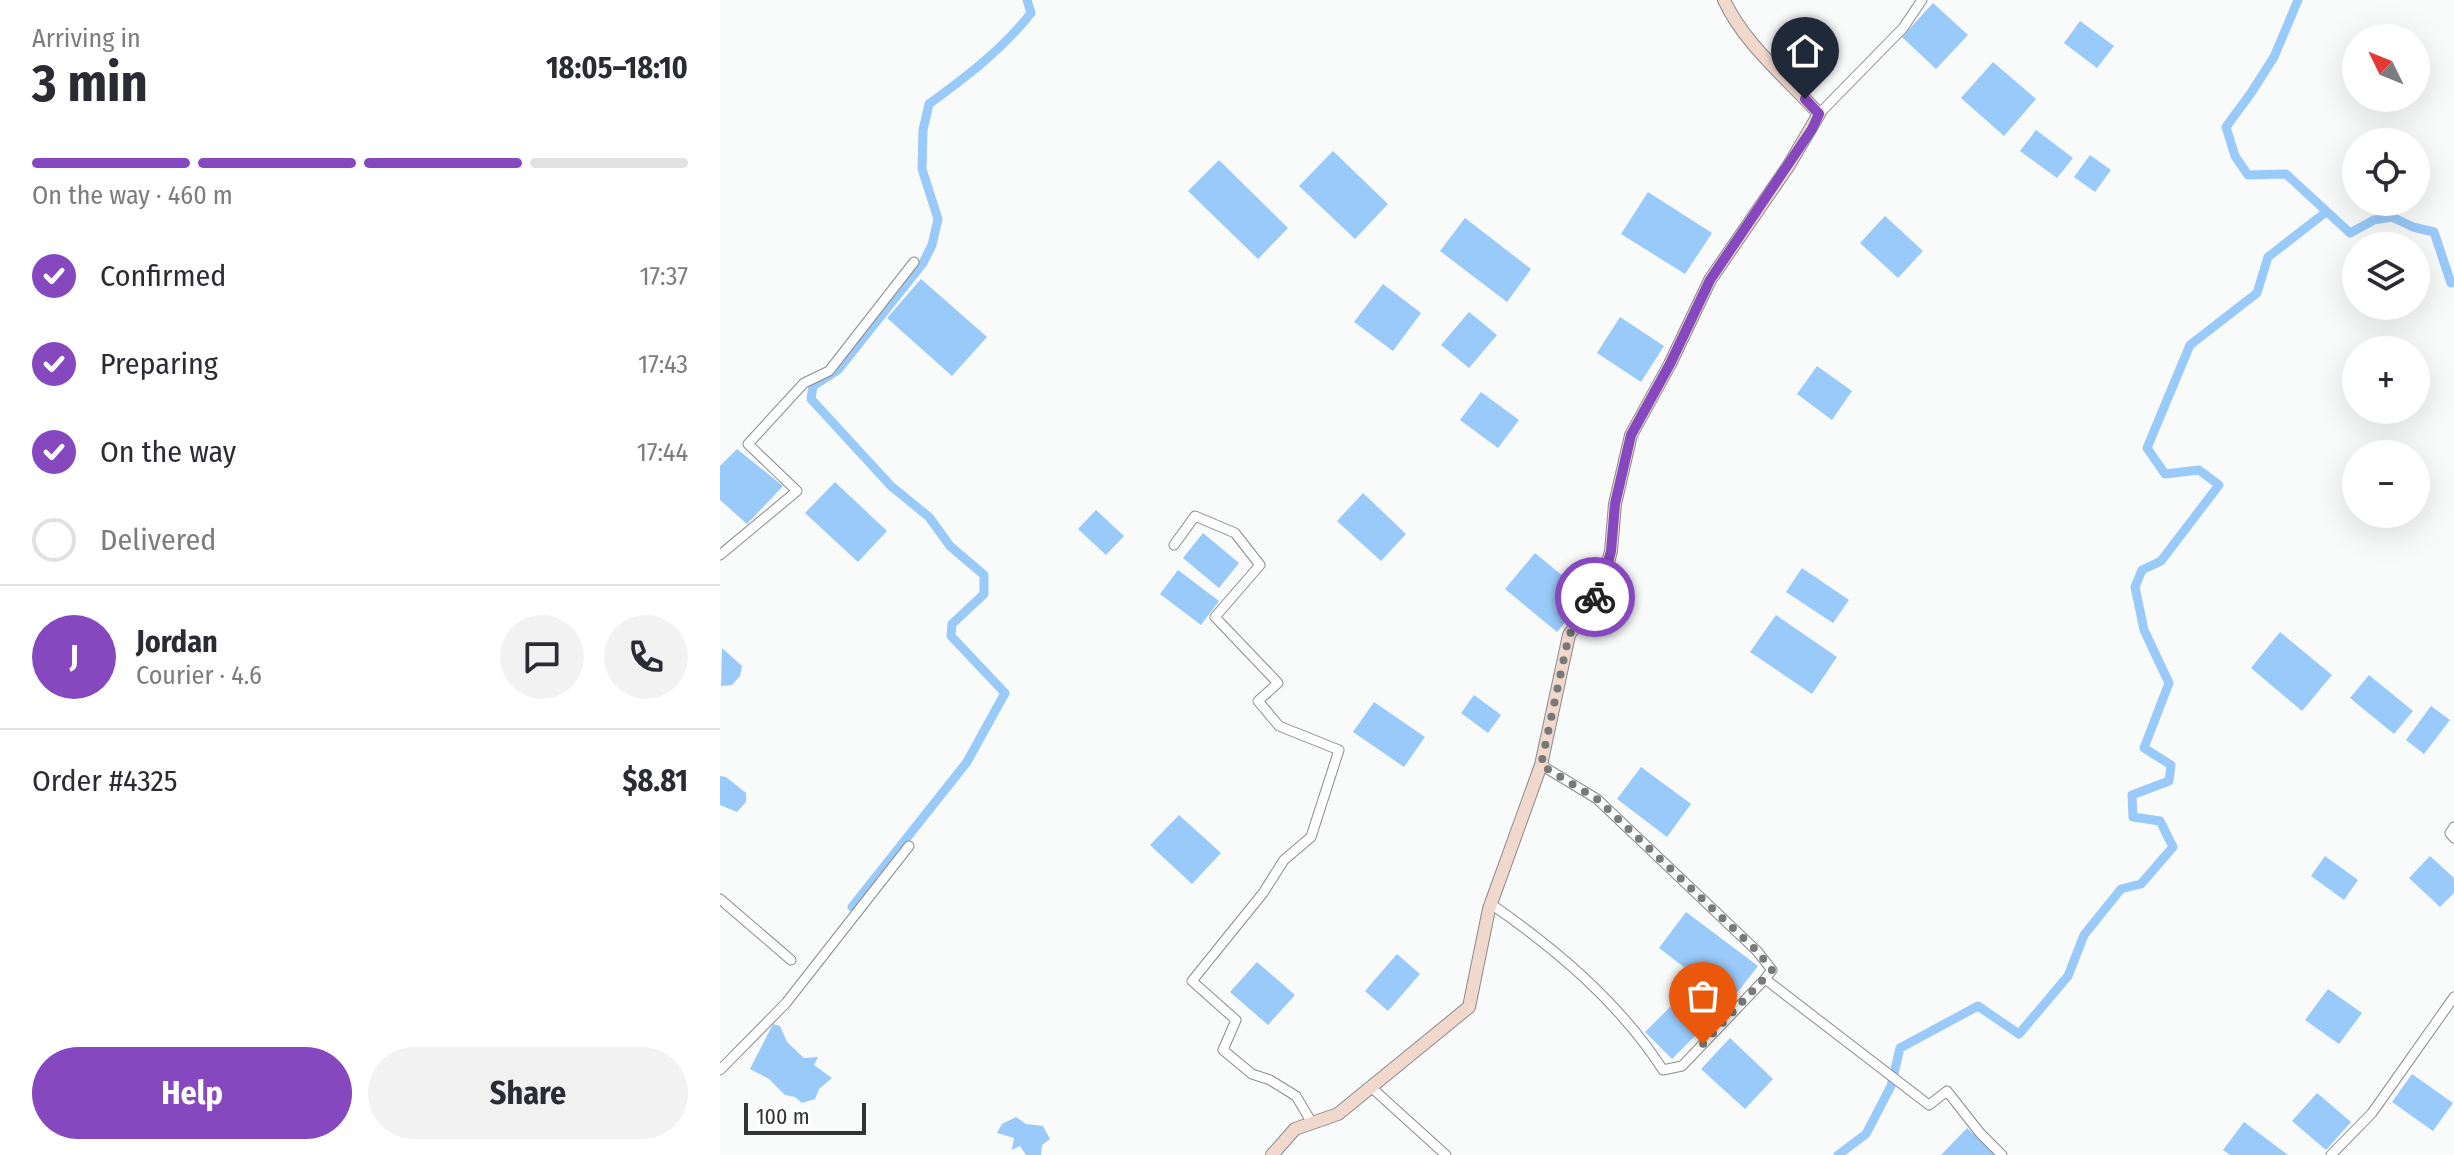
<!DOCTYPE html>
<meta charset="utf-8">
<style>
:root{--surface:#fff;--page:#f2f2f3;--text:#2b2b33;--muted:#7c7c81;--line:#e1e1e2;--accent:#8648be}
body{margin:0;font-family:"Fira Sans Condensed",sans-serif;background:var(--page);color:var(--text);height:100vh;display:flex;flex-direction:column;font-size:30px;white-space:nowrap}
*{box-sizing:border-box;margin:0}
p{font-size:26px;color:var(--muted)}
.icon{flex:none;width:44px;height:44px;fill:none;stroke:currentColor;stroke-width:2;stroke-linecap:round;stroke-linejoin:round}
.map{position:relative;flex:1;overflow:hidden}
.sheet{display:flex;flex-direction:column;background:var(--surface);width:720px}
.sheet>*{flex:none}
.needle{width:52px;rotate:313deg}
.buttons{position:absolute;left:1622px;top:24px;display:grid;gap:16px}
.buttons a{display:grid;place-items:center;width:88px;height:88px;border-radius:50%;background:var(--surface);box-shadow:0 8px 32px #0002;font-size:40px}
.scale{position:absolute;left:24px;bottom:20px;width:122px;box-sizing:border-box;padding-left:8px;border:4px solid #333;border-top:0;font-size:22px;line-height:28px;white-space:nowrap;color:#333;-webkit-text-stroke:6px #fff;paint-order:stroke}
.pin{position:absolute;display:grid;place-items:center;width:68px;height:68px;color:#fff;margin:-82px -34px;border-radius:50% 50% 50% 0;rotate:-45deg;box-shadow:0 0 8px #0007}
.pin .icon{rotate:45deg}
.courier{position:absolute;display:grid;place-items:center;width:80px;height:80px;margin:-40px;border:6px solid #8648be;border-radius:50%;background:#fff;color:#222;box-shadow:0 2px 10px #0007}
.summary em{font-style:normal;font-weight:700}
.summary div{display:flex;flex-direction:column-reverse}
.summary{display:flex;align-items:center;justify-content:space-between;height:136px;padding:0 32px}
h1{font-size:52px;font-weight:700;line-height:60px}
.bar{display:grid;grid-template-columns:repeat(4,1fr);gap:12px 8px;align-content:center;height:96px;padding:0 32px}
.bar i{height:10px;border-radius:6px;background:var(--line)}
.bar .active{background:var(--accent)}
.bar p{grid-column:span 4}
.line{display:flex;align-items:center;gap:20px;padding:0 32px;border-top:2px solid var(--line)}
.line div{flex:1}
.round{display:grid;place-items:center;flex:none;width:84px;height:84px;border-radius:42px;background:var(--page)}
ol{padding:0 32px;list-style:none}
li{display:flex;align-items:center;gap:24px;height:88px}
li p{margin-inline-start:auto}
li .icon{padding:8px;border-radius:50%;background:var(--accent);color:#fff;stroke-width:4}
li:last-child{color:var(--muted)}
li i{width:44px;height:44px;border:4px solid var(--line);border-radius:50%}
.action{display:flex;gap:16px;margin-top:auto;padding:16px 32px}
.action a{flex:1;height:92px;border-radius:48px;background:var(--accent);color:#fff;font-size:32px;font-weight:700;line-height:92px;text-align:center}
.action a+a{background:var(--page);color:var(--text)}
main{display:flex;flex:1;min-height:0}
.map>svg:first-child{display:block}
.water{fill:#9acaf9}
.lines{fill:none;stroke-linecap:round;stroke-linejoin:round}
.canal{stroke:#9acaf9;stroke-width:9}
.street-casing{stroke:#8a8b8c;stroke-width:11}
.secondary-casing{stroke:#8a8b8c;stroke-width:14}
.street{stroke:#fff;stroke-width:9}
.secondary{stroke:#f0d8cd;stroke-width:12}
.done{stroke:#787979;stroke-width:8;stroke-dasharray:0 14.4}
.route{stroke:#8648be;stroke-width:10}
</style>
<main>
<section class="sheet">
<div class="summary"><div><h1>3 min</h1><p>Arriving in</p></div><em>18:05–18:10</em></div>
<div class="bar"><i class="active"></i><i class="active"></i><i class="active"></i><i></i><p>On the way · 460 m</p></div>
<ol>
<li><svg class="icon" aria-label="check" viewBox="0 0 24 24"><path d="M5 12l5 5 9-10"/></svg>Confirmed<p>17:37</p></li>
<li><svg class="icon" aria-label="check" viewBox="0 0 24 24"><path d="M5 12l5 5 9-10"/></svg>Preparing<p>17:43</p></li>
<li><svg class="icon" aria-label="check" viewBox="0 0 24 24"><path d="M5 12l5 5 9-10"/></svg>On the way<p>17:44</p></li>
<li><i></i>Delivered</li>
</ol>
<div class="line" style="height:144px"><b class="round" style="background:var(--accent);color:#fff">J</b><div><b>Jordan</b><p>Courier · 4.6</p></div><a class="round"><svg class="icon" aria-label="chat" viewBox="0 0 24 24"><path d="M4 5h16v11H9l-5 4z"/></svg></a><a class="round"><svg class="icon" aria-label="phone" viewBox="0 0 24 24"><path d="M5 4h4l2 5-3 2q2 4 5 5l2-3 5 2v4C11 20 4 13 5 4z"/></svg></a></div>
<div class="line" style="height:104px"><div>Order #4325</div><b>$8.81</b></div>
<div class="action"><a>Help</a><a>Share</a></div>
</section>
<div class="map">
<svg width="1734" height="1155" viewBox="0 0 1734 1155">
<rect width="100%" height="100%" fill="#f9fafa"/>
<path class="water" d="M1213,3L1248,35L1216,69L1182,37Z
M1360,21L1394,46L1377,68L1344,43Z
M1273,62L1316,99L1284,136L1241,98Z
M1316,130L1353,158L1337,178L1300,151Z
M613,151L668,204L635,239L579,186Z
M1370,155L1391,170L1375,192L1354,177Z
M499,160L568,228L538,259L468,191Z
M928,192L992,233L965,274L901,234Z
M1165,216L1203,251L1178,278L1140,243Z
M745,218L811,269L787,302L720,251Z
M201,279L267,337L232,376L167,318Z
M663,284L701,313L673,351L634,322Z
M749,312L777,335L749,368L721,345Z
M900,317L944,346L921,382L877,353Z
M1097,366L1132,391L1112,420L1077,394Z
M761,392L799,420L778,448L740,420Z
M17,449L63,486L27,524L0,500V466Z
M115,482L167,531L138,562L85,513Z
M643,493L686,534L661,561L617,521Z
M376,510L404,536L386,555L358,529Z
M483,533L519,563L499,588L463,558Z
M815,553L867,596L837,632L785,589Z
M1082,568L1129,600L1113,623L1066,592Z
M458,570L499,601L481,625L440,594Z
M1056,615L1117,657L1092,694L1030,652Z
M1560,632L1612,675L1582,711L1531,668Z
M2,648L22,666L20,676L12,685L1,686Z
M1649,675L1693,711L1674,734L1630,698Z
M754,695L781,715L768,733L741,713Z
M654,702L705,737L684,767L633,732Z
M1711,706L1730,720L1704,754L1686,740Z
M921,767L971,804L947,837L897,799Z
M0,776L6,777L26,793V802L17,812L0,805Z
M459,815L501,853L472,884L430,845Z
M1605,856L1638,880L1624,900L1591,876Z
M1710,856L1734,878V893L1720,907L1689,878Z
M966,912L1038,966L1010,1002L939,948Z
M677,954L700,974L668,1011L645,991Z
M537,962L575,995L548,1025L510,992Z
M1608,989L1642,1013L1619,1044L1585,1020Z
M962,995L989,1022L952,1059L925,1032Z
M53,1024L60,1026L67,1042L84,1058L98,1057L94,1065L112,1078L99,1089L95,1099L82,1103L75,1097L65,1095L49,1079L30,1069Z
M1010,1038L1053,1079L1025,1109L981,1069Z
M1692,1074L1733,1103L1713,1131L1672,1102Z
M1597,1093L1631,1122L1606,1150L1572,1121Z
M296,1117L306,1124L323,1126L330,1139L322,1145L321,1155H306L300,1146L292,1150L294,1138L277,1133L282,1124Z
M1524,1122L1568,1155H1510L1503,1150Z
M1247,1128L1276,1155H1221Z"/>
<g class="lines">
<path class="canal" d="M1578,0L1554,57L1531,93L1506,127L1515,156L1528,175L1566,174L1630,233L1654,220L1672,217L1693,227L1714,232L1731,283L1734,282
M132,907L247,762L285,693L231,636L232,624L264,594V575L230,546L209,517L171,486L91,399L93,386L118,370L203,263L212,245L218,219L202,169L203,130L209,104C246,77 283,49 311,13L307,0
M1118,1155L1146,1134L1171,1086L1180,1048L1258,1006L1299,1034L1348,976L1364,935L1401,889L1421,884L1453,847L1440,821L1413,817L1412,795L1449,781L1451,765L1424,748L1449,683L1424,630L1415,587L1422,570L1441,561L1499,485L1479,470L1445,474L1427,448L1470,345L1537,293L1548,257L1606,212"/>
<g class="street-casing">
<path id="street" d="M1099,114L1183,28L1202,0
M454,545L475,516L515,533L540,565L495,617L558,683L538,701L559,726L619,750L591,837L564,860L543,893L472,981L516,1020L503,1050L532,1074L550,1080L576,1096L592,1123
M0,555L77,491L28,444L84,383L109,371L194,262
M821,765L877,799L1037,951L1052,970L1045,979L1209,1105L1227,1091L1260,1133L1282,1155
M1734,827L1730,833L1734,838
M0,899L71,960
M771,904C837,950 899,1002 943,1070L962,1066L1045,979
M0,1070L66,1003L189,846
M652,1088L726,1155
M1611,1155L1652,1113L1734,997"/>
</g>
<g class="secondary-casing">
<path id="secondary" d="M552,1155L575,1129L618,1114L749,1007L769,909L821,765L849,635L881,589L891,551L895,504L911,435L950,364L990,280L1069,165L1099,114C1066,77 1025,45 1004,0"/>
</g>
<use href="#street" class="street"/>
<use href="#secondary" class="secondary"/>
</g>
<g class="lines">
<path class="done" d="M875,597L849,635L821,765L877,799L1037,951L1052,970L983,1044"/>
<path class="route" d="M875,597L881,589L891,551L895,504L911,435L950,364L990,280L1092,129L1099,114L1085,99"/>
</g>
</svg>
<div class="buttons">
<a><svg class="needle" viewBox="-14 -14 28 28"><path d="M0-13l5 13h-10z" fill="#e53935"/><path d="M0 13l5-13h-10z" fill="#7c7c81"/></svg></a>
<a><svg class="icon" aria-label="locate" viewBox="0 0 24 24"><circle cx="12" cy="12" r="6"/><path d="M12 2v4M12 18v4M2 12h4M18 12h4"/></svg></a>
<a><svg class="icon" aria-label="layers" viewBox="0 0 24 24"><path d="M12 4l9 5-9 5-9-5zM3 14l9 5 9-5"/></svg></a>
<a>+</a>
<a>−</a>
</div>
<div class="scale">100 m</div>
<div class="pin" style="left:983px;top:1044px;background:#ea580c"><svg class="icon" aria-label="bag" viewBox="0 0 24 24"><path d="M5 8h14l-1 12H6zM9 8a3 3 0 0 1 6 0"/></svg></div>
<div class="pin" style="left:1085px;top:99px;background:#1f2937"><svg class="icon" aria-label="home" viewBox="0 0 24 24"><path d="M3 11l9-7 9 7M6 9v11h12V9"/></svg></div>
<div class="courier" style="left:875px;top:597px"><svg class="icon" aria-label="bike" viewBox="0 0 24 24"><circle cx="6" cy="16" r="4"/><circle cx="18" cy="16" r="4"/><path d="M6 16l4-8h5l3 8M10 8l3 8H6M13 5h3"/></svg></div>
</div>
</main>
